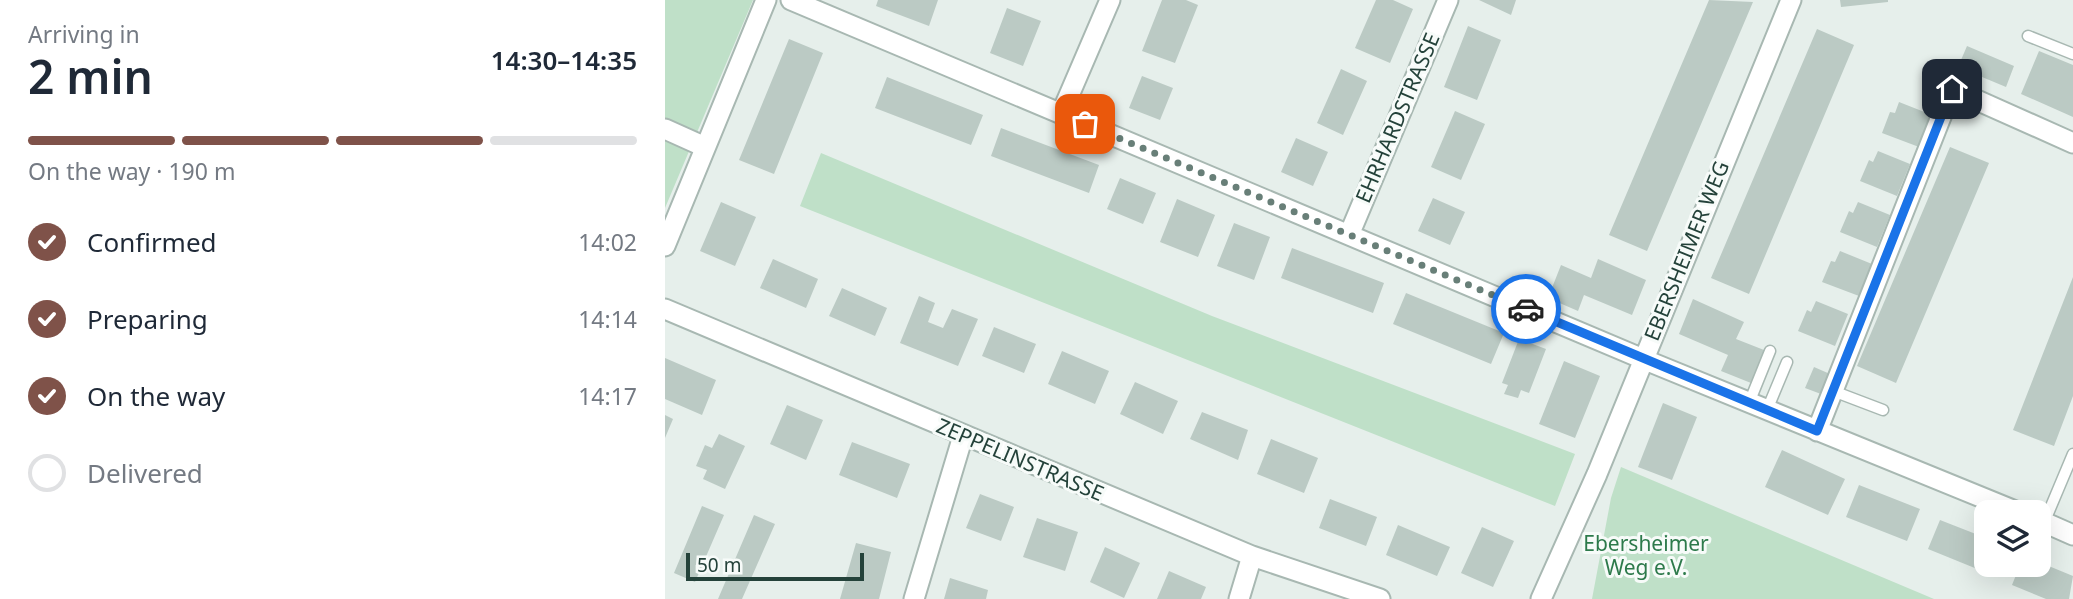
<!DOCTYPE html>
<meta charset="utf-8">
<style>
:root{--surface:#fff;--page:#f2f2f3;--text:#1f2937;--muted:#747a83;--line:#e0e1e3;--accent:#7f5249}
body{margin:0;font-family:"Noto Sans",sans-serif;background:var(--page);color:var(--text);height:100vh;display:flex;flex-direction:column;font-size:26px;white-space:nowrap}
*{box-sizing:border-box;margin:0}
p{font-size:23px;color:var(--muted)}
.icon{flex:none;width:38px;height:38px;fill:none;stroke:currentColor;stroke-width:2;stroke-linecap:round;stroke-linejoin:round}
.map{position:relative;flex:1;overflow:hidden}
.drawer{display:flex;flex-direction:column;background:var(--surface);width:665px}
.drawer>*{flex:none}
.tools{position:absolute;left:1309px;top:500px;display:grid;gap:14px}
.tools a{display:grid;place-items:center;width:77px;height:77px;border-radius:14px;background:var(--surface);box-shadow:0 7px 28px #0002;font-size:35px}
.scale{position:absolute;left:21px;bottom:18px;width:178px;box-sizing:border-box;padding-left:7px;border:4px solid #24423a;border-top:0;font-size:19px;line-height:24px;white-space:nowrap;color:#24423a;-webkit-text-stroke:5px #f7fbf9;paint-order:stroke}
.pin{position:absolute;display:grid;place-items:center;width:60px;height:60px;color:#fff;margin:-30px;border-radius:14px;box-shadow:0 4px 10px #0006}
.courier{position:absolute;display:grid;place-items:center;width:70px;height:70px;margin:-35px;border:5px solid #1a73e8;border-radius:50%;background:#fff;color:#222;box-shadow:0 2px 9px #0007}
.headline em{font-style:normal;font-weight:600}
.headline div{display:flex;flex-direction:column-reverse}
.headline{display:flex;align-items:center;justify-content:space-between;height:119px;padding:0 28px}
h1{font-size:46px;font-weight:600;line-height:52px}
.bar{display:grid;grid-template-columns:repeat(4,1fr);gap:10px 7px;align-content:center;height:84px;padding:0 28px}
.bar i{height:9px;border-radius:5px;background:var(--line)}
.bar .active{background:var(--accent)}
.bar p{grid-column:span 4}
ol{padding:0 28px;list-style:none}
li{display:flex;align-items:center;gap:21px;height:77px}
li p{margin-inline-start:auto}
li .icon{padding:7px;border-radius:50%;background:var(--accent);color:#fff;stroke-width:4}
li:last-child{color:var(--muted)}
li i{width:38px;height:38px;border:4px solid var(--line);border-radius:50%}
main{display:flex;flex:1;min-height:0}
.map>svg:first-child{display:block}
.green{fill:#bfe0c8}
.building{fill:#bbcac4}
.lines{fill:none;stroke-linecap:round;stroke-linejoin:round}
.service-casing{stroke:#a8b8b2;stroke-width:13}
.minor-casing{stroke:#a8b8b2;stroke-width:23}
.service{stroke:#fff;stroke-width:10}
.minor{stroke:#fff;stroke-width:19}
.done{stroke:#687f78;stroke-width:7;stroke-dasharray:0 12.6}
.route{stroke:#1a73e8;stroke-width:9}
.labels{text-anchor:middle;stroke-width:6;stroke-linejoin:round;paint-order:stroke}
.street-label{font-size:21px;fill:#24423a;stroke:#f7fbf9}
.park-label{font-size:21px;fill:#2d7a4b;stroke:#f7fbf9}
</style>
<main>
<section class="drawer">
<div class="headline"><div><h1>2 min</h1><p>Arriving in</p></div><em>14:30–14:35</em></div>
<div class="bar"><i class="active"></i><i class="active"></i><i class="active"></i><i></i><p>On the way · 190 m</p></div>
<ol>
<li><svg class="icon" aria-label="check" viewBox="0 0 24 24"><path d="M5 12l5 5 9-10"/></svg>Confirmed<p>14:02</p></li>
<li><svg class="icon" aria-label="check" viewBox="0 0 24 24"><path d="M5 12l5 5 9-10"/></svg>Preparing<p>14:14</p></li>
<li><svg class="icon" aria-label="check" viewBox="0 0 24 24"><path d="M5 12l5 5 9-10"/></svg>On the way<p>14:17</p></li>
<li><i></i>Delivered</li>
</ol>
</section>
<div class="map">
<svg width="1408" height="599" viewBox="0 0 1408 599">
<rect width="100%" height="100%" fill="#e6efeb"/>
<path class="green" d="M0,0H88L0,208Z
M156,153L547,316L910,454L890,506L135,206Z
M956,467L1269,599H927L946,498Z"/>
<path class="building" d="M213,0H273L264,26L211,6Z
M497,0H521L533,5L510,63L477,51Z
M711,0H728L748,9L725,63L690,48Z
M814,0H851L846,15Z
M1044,0L1088,2L982,251L944,235Z
M1175,0H1223V2L1176,7Z
M342,8L376,21L358,66L325,53Z
M803,26L836,40L812,100L779,87Z
M1152,29L1189,45L1084,294L1046,278Z
M124,39L158,53L109,174L74,160Z
M1302,46L1349,66L1341,87L1293,67Z
M1374,51L1408,65V117L1356,94Z
M676,69L702,81L678,135L652,123Z
M477,76L508,88L495,120L464,108Z
M222,77L318,115L306,145L210,108Z
M1234,102L1267,115L1254,147L1217,133L1225,112L1230,113Z
M790,111L820,124L796,180L766,167Z
M336,128L434,165L424,193L326,156Z
M631,138L663,152L648,186L616,172Z
M1285,147L1324,163L1231,383L1192,366Z
M1213,151L1245,164L1232,196L1195,181L1204,160L1208,162Z
M455,178L491,193L478,224L442,209Z
M768,198L800,212L785,245L753,231Z
M512,199L550,215L533,257L495,242Z
M56,202L91,217L70,266L35,251Z
M1193,202L1225,215L1212,247L1175,232L1184,211L1188,213Z
M569,223L605,237L589,280L552,266Z
M627,248L719,283L708,313L616,278Z
M1175,251L1207,264L1194,296L1157,282L1166,261L1170,262Z
M108,259L153,279L141,308L95,288Z
M933,259L981,280L967,315L919,295L913,311L883,298L896,265L926,278Z
M1408,277V396L1389,446L1348,430Z
M177,288L222,308L210,336L164,316Z
M741,293L839,333L826,364L728,324Z
M254,296L270,303L263,322L278,328L287,309L313,319L293,366L235,343Z
M1028,299L1079,322L1071,339L1099,350L1086,383L1056,371L1063,355L1014,334Z
M1151,301L1183,314L1170,346L1133,331L1142,310L1146,312Z
M329,327L371,344L359,373L317,356Z
M854,339L881,349L864,393L856,390L853,398L839,394L843,385L837,383Z
M397,351L444,371L430,404L383,384Z
M0,358L51,380L37,415L0,399Z
M899,361L935,376L910,438L874,424Z
M1149,367L1165,374L1156,394L1140,388Z
M470,382L513,401L498,434L455,414Z
M998,403L1032,417L1007,480L973,467Z
M122,405L158,420L141,460L105,444Z
M537,412L583,430L573,460L525,439Z
M0,415L8,419L0,438Z
M54,434L80,446L60,489L38,479L42,470L31,466L40,445L47,448Z
M606,439L653,458L639,493L592,474Z
M187,442L245,464L232,498L174,475Z
M1117,450L1180,479L1163,515L1100,487Z
M1194,485L1255,509L1242,541L1181,517Z
M315,494L349,507L336,541L301,528Z
M665,499L712,517L701,546L654,528Z
M37,506L59,515L30,582L9,573Z
M89,515L110,524L77,599H53Z
M372,518L413,532L400,571L358,557Z
M1275,520L1321,538V565H1325L1322,573L1263,549Z
M733,525L785,547L772,576L721,555Z
M817,527L849,541L828,587L796,573Z
M191,543L226,552L214,599H175Z
M440,547L475,563L459,598L425,582Z
M1374,562L1408,576L1404,599H1381L1347,585L1355,565H1374Z
M504,571L541,587L536,599H492Z
M285,578L323,590L321,599H279Z"/>
<g class="lines">
<g class="service-casing">
<path id="service" d="M1363,36L1408,54
M1168,391L1218,410
M1084,403L1105,351
M1102,410L1122,362
M1379,523L1408,454"/>
</g>
<g class="minor-casing">
<path id="minor" d="M126,0L990,364L1355,513
M396,114L445,0
M0,129L40,147
M684,235L783,0
M0,246L101,0
M0,309L587,556L715,599
M1152,431L1287,89L1408,143
M1374,520L1408,535
M249,599L298,436
M574,599L587,556
M876,599L932,474L1126,0"/>
</g>
<use href="#service" class="service"/>
<use href="#minor" class="minor"/>
</g>
<g class="lines">
<path class="done" d="M420,124L861,309"/>
<path class="route" d="M861,309L1152,431L1287,89"/>
</g>
<g class="labels">
<g class="street-label">
<text transform="translate(733 118) rotate(-67)" y="7">EHRHARDSTRASSE</text>
<text transform="translate(1022 251) rotate(-68)" y="7">EBERSHEIMER WEG</text>
<text transform="translate(355 460) rotate(23)" y="7">ZEPPELINSTRASSE</text>
</g>
<g class="park-label">
<text x="981" y="551">Ebersheimer<tspan x="981" dy="24">Weg e.V.</tspan></text>
</g>
</g>
</svg>
<div class="tools">
<a><svg class="icon" aria-label="layers" viewBox="0 0 24 24"><path d="M12 4l9 5-9 5-9-5zM3 14l9 5 9-5"/></svg></a>
</div>
<div class="scale">50 m</div>
<div class="pin" style="left:420px;top:124px;background:#ea580c"><svg class="icon" aria-label="bag" viewBox="0 0 24 24"><path d="M5 8h14l-1 12H6zM9 8a3 3 0 0 1 6 0"/></svg></div>
<div class="pin" style="left:1287px;top:89px;background:#1f2937"><svg class="icon" aria-label="home" viewBox="0 0 24 24"><path d="M3 11l9-7 9 7M6 9v11h12V9"/></svg></div>
<div class="courier" style="left:861px;top:309px"><svg class="icon" aria-label="car" viewBox="0 0 24 24"><path d="M5 17H2v-5l4-1 3-4h7l3 4 3 1v5h-3M9 17h6M6 11h13"/><circle cx="7" cy="17" r="2"/><circle cx="17" cy="17" r="2"/></svg></div>
</div>
</main>
